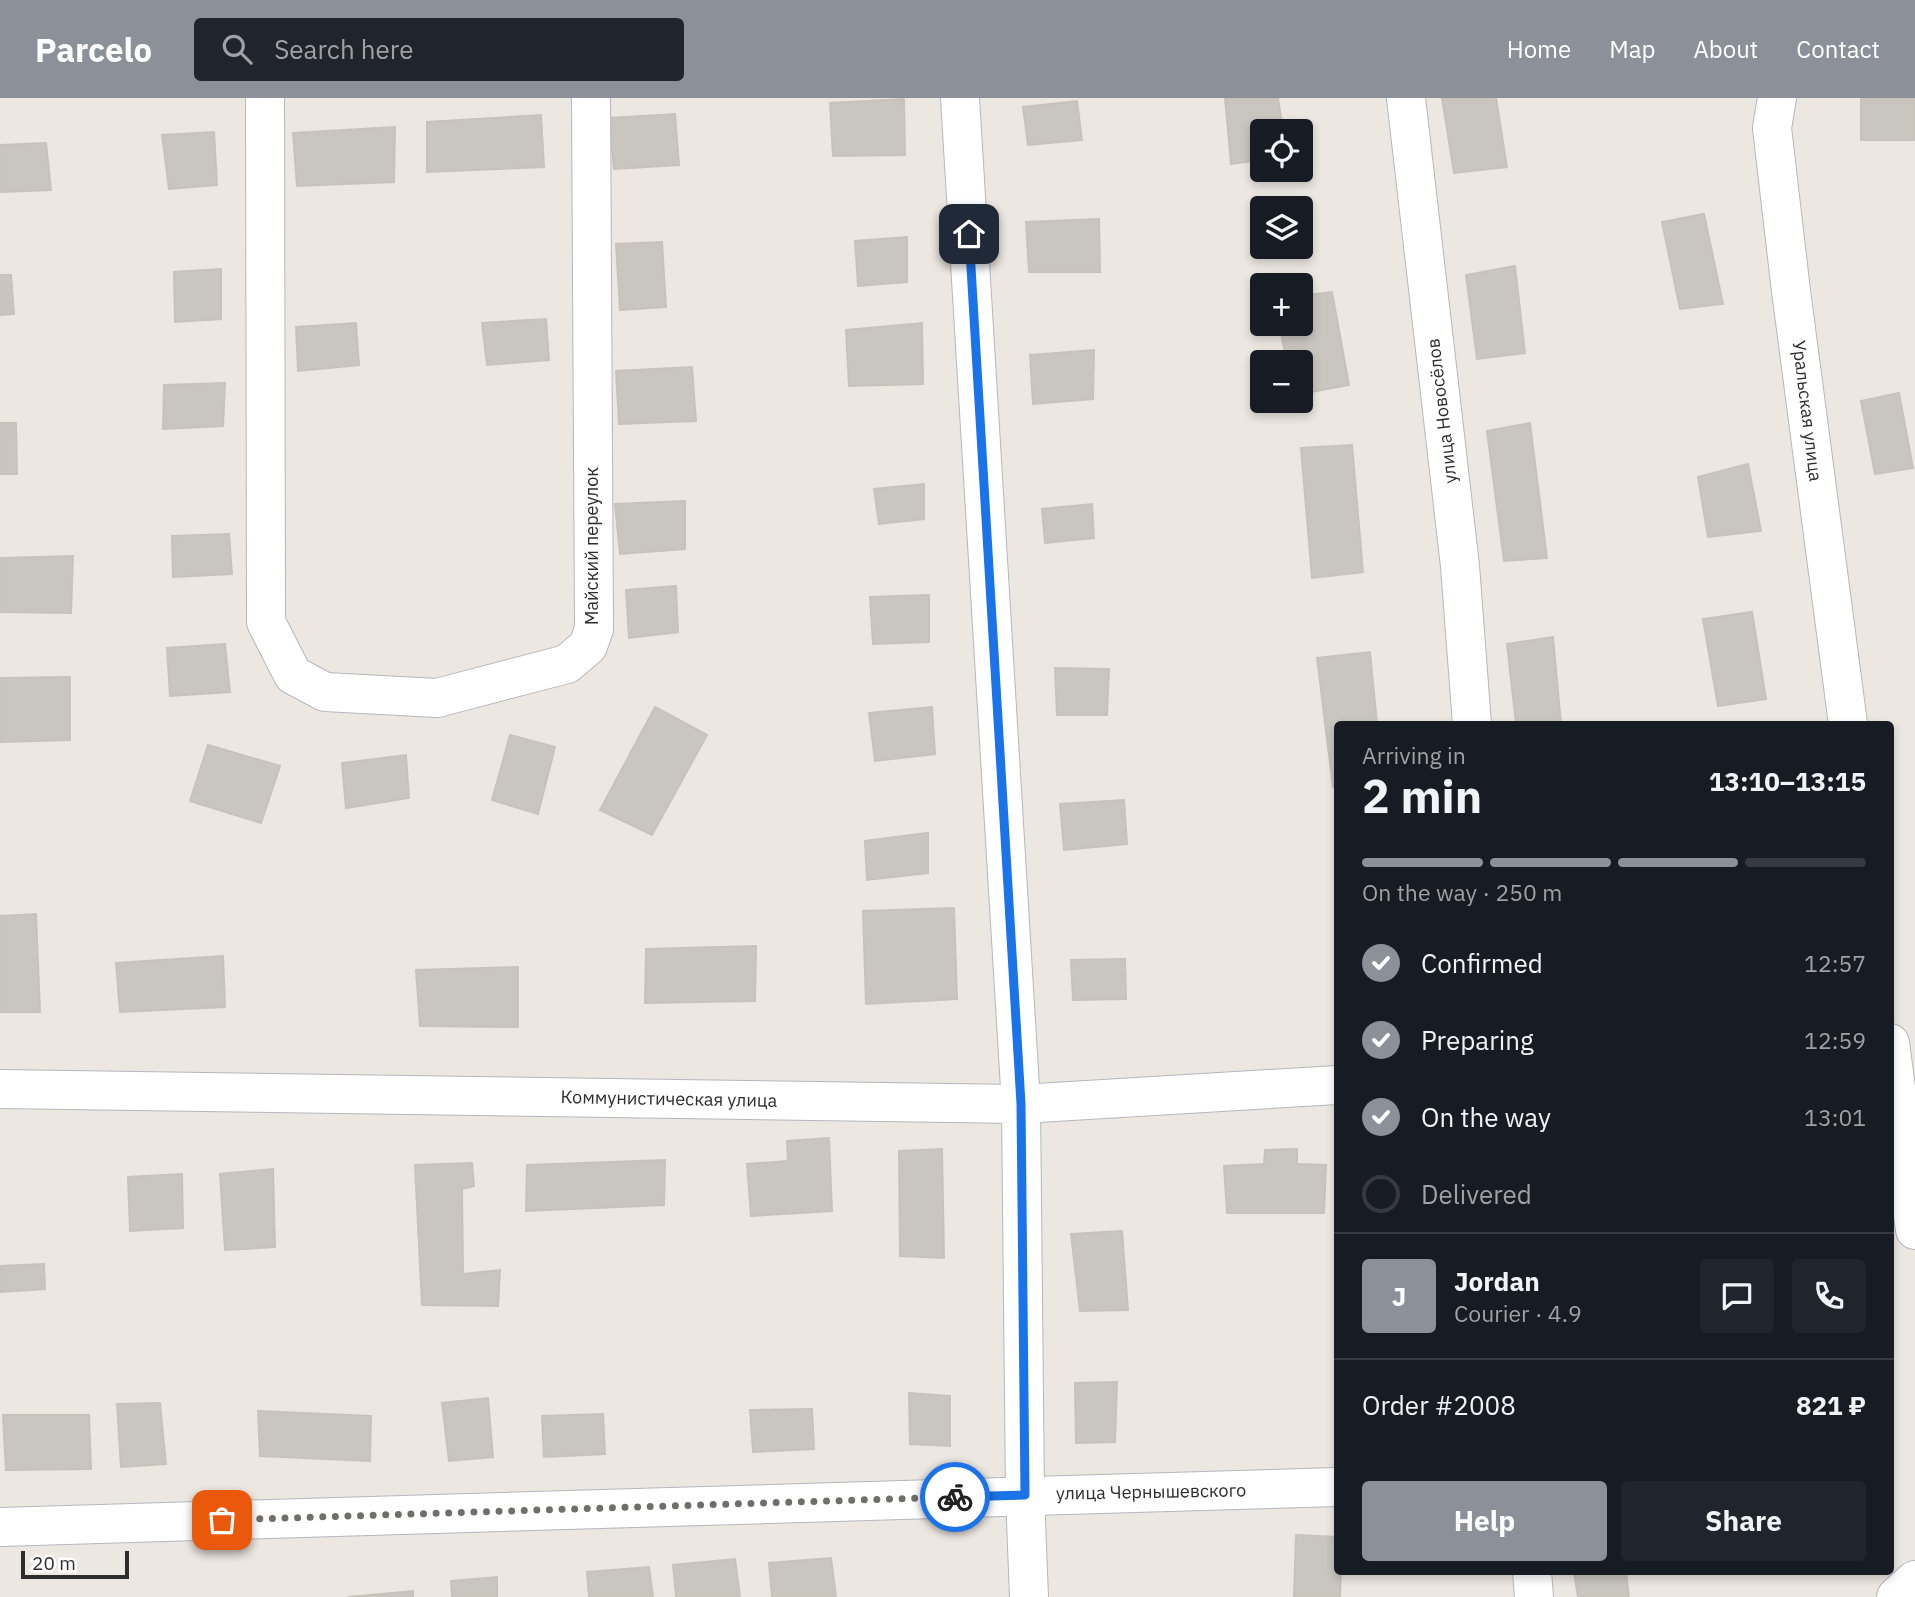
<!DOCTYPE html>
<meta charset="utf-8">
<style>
:root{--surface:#171b24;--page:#20242c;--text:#f1f3f6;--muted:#9ea1a6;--line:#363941;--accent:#8c9099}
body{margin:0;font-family:"IBM Plex Sans",sans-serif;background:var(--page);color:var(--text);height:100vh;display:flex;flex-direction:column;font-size:26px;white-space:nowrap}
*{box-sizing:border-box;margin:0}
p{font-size:23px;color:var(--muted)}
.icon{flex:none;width:38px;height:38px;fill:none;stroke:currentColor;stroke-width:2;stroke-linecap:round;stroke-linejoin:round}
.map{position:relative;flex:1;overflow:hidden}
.panel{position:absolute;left:1334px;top:623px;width:560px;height:854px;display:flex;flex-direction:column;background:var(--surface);border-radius:7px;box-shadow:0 4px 10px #0003}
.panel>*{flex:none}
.controls{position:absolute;left:1250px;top:21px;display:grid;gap:14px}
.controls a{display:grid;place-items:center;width:63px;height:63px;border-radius:7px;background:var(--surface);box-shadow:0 4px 10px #0003;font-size:35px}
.scale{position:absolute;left:21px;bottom:18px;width:108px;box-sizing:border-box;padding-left:7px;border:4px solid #2d2d2d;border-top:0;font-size:19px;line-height:24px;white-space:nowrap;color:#2d2d2d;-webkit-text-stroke:5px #fff;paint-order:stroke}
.pin{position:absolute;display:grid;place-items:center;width:60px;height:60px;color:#fff;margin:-30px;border-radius:14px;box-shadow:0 4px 10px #0006}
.courier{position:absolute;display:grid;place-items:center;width:70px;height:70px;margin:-35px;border:5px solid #1a73e8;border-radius:50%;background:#fff;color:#222;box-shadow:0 2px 9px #0007}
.headline em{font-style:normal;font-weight:700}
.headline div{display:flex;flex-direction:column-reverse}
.headline{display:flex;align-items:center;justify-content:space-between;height:119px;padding:0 28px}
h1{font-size:46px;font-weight:700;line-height:52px}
.bar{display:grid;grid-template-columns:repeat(4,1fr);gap:10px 7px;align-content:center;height:84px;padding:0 28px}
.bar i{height:9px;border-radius:5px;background:var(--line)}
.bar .on{background:var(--accent)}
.bar p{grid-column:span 4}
.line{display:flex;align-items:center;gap:18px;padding:0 28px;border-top:2px solid var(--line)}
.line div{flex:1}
.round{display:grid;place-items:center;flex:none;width:74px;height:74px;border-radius:7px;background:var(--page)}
ol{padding:0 28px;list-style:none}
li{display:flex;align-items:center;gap:21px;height:77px}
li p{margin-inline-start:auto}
li .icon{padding:7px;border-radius:50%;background:var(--accent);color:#fff;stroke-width:4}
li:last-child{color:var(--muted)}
li i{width:38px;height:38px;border:4px solid var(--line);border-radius:50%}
.action{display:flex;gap:14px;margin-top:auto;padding:14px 28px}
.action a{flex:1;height:80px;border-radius:7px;background:var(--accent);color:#fff;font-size:28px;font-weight:700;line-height:80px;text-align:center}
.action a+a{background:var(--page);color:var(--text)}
header{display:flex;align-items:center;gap:42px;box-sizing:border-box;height:98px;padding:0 35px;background:var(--accent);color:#fff}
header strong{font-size:33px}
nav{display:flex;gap:38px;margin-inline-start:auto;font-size:24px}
.search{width:490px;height:63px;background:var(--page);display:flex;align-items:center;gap:18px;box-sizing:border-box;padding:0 24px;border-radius:7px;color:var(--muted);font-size:26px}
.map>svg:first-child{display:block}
.building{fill:#c9c5bf;stroke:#c8c2bb;stroke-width:2}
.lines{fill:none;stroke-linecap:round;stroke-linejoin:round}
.minor-casing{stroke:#b4b7bf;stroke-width:40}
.minor{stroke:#fff;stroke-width:38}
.done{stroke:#706e6c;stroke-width:7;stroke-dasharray:0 12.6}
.route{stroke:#1a73e8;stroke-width:9}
.labels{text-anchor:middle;stroke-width:5;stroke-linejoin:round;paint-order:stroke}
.street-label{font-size:18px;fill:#2d2d2d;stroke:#fff}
</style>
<header>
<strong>Parcelo</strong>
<div class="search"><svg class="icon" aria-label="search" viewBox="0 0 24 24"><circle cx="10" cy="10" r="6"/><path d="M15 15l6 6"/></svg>Search here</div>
<nav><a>Home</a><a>Map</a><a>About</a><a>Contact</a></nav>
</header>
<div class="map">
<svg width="1915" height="1499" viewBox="0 0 1915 1499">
<rect width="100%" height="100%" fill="#ede7e1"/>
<path class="building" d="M1225,0H1278L1283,33H1262V62L1231,66Z
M1442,0H1496L1507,69L1454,75Z
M1861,0H1915V42H1861Z
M904,1L905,57L833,58L830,5Z
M1077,3L1082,42L1028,47L1023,9Z
M675,16L679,67L614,71L609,20Z
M541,17L544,69L427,74V24Z
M395,29L394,84L297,88L293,35Z
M214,34L217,87L169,91L162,37Z
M46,45L51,92L0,94V47Z
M1704,116L1723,206L1680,211L1662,124Z
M1099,121L1100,174H1029L1026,124Z
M907,139V184L858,188L855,143Z
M662,144L666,209L620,212L616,146Z
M1515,168L1525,255L1477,261L1466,177Z
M221,171V221L175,224L174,174Z
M0,177H11L14,216L0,217Z
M1332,194L1349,287L1300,296V264H1287L1279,226H1300V198Z
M546,221L549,262L487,267L482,225Z
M356,225L359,267L298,273L296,229Z
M922,225L923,286L849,288L846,232Z
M1094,252L1093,301L1033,306L1030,257Z
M692,269L696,323L619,326L616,273Z
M225,285L223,328L163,331L164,287Z
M1899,295L1913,370L1875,376L1861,303Z
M0,325H16L17,376H0Z
M1530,325L1547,460L1504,463L1487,333Z
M1352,347L1363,474L1312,480L1301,350Z
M1748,366L1761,433L1708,439L1698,379Z
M924,386V421L879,426L874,391Z
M685,403V451L620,456L615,406Z
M1092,406L1094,440L1045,445L1042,411Z
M229,436L232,476L173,479L172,438Z
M73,458L71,515L0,514V460Z
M676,488L678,534L629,540L626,492Z
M929,497V544L873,546L870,499Z
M1752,514L1766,601L1718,608L1703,521Z
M1553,539L1561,626H1516L1507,546Z
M225,546L230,594L170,598L167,550Z
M1370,554L1377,626H1337V689H1333L1317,560Z
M1055,570L1109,571L1107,617H1057Z
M70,579V642L0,644V580Z
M655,609L707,637L652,737L600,712Z
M932,609L935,656L875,663L869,615Z
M510,637L555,649L538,716L492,702Z
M208,647L280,668L261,725L190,703Z
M406,657L409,700L346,710L342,665Z
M1124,702L1127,746L1064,752L1060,706Z
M928,735V775L867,782L865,743Z
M954,810L957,901L866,906L863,813Z
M36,816L40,914H0V818Z
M756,848L755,903L645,905L646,851Z
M223,858L225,909L120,914L116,865Z
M1125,861L1126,901L1073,902L1071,862Z
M518,869V929L420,928L416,872Z
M829,1040L832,1113L751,1118L747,1066L788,1063L787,1043Z
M942,1051L944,1160L900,1158L899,1053Z
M1297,1051V1066L1326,1067L1324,1115H1227L1224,1068L1264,1066L1265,1052Z
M665,1062L664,1107L526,1113L527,1067Z
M472,1065L474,1088L462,1091L463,1176L500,1172L498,1208L422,1207L415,1067Z
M273,1071L275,1149L225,1152L220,1076Z
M182,1076L183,1130L130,1133L128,1079Z
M1122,1133L1128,1212L1080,1213L1071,1136Z
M44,1166L45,1191L0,1194V1168Z
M1117,1284L1115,1344L1076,1345L1075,1285Z
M909,1295L950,1298V1348L910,1346Z
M488,1300L493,1359L449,1363L442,1305Z
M160,1305L166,1366L121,1369L117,1306Z
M812,1311L814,1351L753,1354L750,1312Z
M258,1313L371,1318L370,1363L260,1358Z
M603,1316L605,1356L544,1359L542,1318Z
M3,1317H89L91,1371L6,1372Z
M1296,1437L1337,1439V1474H1341L1340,1499H1294Z
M831,1460L836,1499H772L769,1465Z
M735,1461L740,1499H676L673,1467Z
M649,1469L653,1499H589L587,1474Z
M1574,1474H1626L1629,1499H1578Z
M497,1479V1499H452L451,1483Z
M413,1493V1499H348Z"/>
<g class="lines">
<g class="minor-casing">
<path id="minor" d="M265,0L266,524L293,577L325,594L437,600L567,566L588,548L594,531L591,0
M960,0L1021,1006L1025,1397L1029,1499
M1406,0L1460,468L1472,626
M1777,0L1772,30L1791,193L1848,626
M1890,945L1915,1132
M0,991L1021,1006L1337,987
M0,1429L1337,1389
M1532,1474L1534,1499
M1896,1499L1915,1482"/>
</g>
<use href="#minor" class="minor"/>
</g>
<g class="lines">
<path class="done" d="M222,1422L955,1399"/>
<path class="route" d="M955,1399L1025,1397L1021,1006L969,136"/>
</g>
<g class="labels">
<g class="street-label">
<text transform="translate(1442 313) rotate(-97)" y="6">улица Новосёлов</text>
<text transform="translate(1807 313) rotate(83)" y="6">Уральская улица</text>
<text transform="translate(592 448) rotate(-90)" y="6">Майский переулок</text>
<text transform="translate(669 1001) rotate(1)" y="6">Коммунистическая улица</text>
<text transform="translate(1151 1394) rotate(-1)" y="6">улица Чернышевского</text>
</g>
</g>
</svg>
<div class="controls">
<a><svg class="icon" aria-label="locate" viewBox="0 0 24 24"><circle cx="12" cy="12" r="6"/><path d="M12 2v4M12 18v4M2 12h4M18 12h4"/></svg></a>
<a><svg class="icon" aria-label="layers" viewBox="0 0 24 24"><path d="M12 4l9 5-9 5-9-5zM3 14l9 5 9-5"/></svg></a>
<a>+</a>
<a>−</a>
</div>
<div class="scale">20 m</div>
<div class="pin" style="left:222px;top:1422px;background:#ea580c"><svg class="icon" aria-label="bag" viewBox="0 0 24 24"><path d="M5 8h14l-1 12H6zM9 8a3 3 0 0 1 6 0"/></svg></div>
<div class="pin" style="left:969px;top:136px;background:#1f2937"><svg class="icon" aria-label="home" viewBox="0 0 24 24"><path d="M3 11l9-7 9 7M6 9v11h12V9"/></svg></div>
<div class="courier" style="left:955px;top:1399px"><svg class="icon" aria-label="bike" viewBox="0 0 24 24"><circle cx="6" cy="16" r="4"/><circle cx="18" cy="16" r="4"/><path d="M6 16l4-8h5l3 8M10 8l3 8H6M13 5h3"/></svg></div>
<section class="panel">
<div class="headline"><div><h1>2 min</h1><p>Arriving in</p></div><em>13:10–13:15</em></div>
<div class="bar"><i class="on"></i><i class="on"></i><i class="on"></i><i></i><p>On the way · 250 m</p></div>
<ol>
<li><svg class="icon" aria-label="check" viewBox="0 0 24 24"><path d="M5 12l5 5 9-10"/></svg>Confirmed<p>12:57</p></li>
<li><svg class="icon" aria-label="check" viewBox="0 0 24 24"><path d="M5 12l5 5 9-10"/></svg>Preparing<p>12:59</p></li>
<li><svg class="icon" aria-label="check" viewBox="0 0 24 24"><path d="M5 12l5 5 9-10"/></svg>On the way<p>13:01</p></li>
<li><i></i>Delivered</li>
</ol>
<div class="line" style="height:126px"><b class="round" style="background:var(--accent);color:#fff">J</b><div><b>Jordan</b><p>Courier · 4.9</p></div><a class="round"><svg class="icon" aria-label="chat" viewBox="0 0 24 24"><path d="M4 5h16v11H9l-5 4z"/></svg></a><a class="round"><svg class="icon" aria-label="phone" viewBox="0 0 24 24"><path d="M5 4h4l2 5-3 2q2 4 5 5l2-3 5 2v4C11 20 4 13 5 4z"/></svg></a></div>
<div class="line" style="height:91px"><div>Order #2008</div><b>821 ₽</b></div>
<div class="action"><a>Help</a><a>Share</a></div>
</section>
</div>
